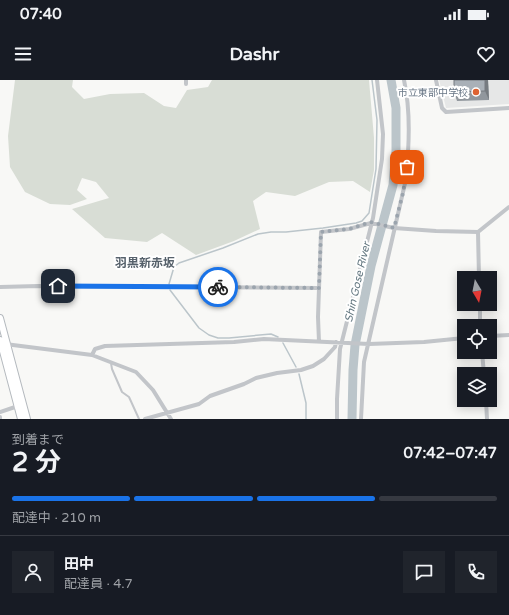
<!DOCTYPE html>
<html lang="ja">
<meta charset="utf-8">
<style>
:root{--surface:#171b24;--page:#20242c;--text:#f1f3f6;--muted:#9ea1a6;--line:#363941;--accent:#1a73e8}
body{margin:0;font-family:"Varela Round","Noto Sans JP",sans-serif;background:var(--page);color:var(--text);height:100vh;display:flex;flex-direction:column;font-size:15px;white-space:nowrap}
*{box-sizing:border-box;margin:0}
p{font-size:13px;color:var(--muted)}
.icon{flex:none;width:22px;height:22px;fill:none;stroke:currentColor;stroke-width:2;stroke-linecap:round;stroke-linejoin:round}
.map{position:relative;height:339px;overflow:hidden}
.drawer{display:flex;flex-direction:column;background:var(--surface);flex:1}
.drawer>*{flex:none}
.needle{width:26px;rotate:170deg}
.tools{position:absolute;left:457px;top:191px;display:grid;gap:8px}
.tools a{display:grid;place-items:center;width:40px;height:40px;border-radius:0px;background:var(--surface);box-shadow:0 2px 10px #0003;font-size:20px}
.pin{position:absolute;display:grid;place-items:center;width:34px;height:34px;color:#fff;margin:-17px;border-radius:8px;box-shadow:0 2px 6px #0006}
.courier{position:absolute;display:grid;place-items:center;width:40px;height:40px;margin:-20px;border:3px solid #1a73e8;border-radius:50%;background:#fff;color:#222;box-shadow:0 1px 5px #0007}
.summary em{font-style:normal;font-weight:700}
.summary div{display:flex;flex-direction:column-reverse}
.summary{display:flex;align-items:center;justify-content:space-between;height:68px;padding:0 12px}
h1{font-size:26px;font-weight:700;line-height:30px}
.bar{display:grid;grid-template-columns:repeat(4,1fr);gap:6px 4px;align-content:center;height:48px;padding:0 12px}
.bar i{height:5px;border-radius:3px;background:var(--line)}
.bar .on{background:var(--accent)}
.bar p{grid-column:span 4}
.line{display:flex;align-items:center;gap:10px;padding:0 12px;border-top:1px solid var(--line)}
.line div{flex:1}
.round{display:grid;place-items:center;flex:none;width:42px;height:42px;border-radius:0px;background:var(--page)}
.status{display:flex;justify-content:space-between;align-items:center;height:28px;padding:0 20px;background:var(--surface);direction:ltr}
.status svg{height:11px;fill:currentColor}
header{display:flex;justify-content:space-between;align-items:center;height:52px;padding:0 12px;background:var(--surface);font-size:18px;font-weight:700}
.map>svg:first-child{display:block}
.built{fill:#e6e7e7}
.green{fill:#d8ddd5}
.lines{fill:none;stroke-linecap:round;stroke-linejoin:round}
.stream{stroke:#bbc5ca;stroke-width:1.5}
.river{stroke:#bbc5ca;stroke-width:9}
.secondary-casing{stroke:#b4b9be;stroke-width:8}
.service{stroke:#c2c5c9;stroke-width:2}
.minor{stroke:#c2c5c9;stroke-width:4}
.secondary{stroke:#fff;stroke-width:6}
.wall{fill:#91979d}
.shaded-wall{fill:#767b80}
.building{fill:#a9b0b7;stroke:#767b80}
.done{stroke:#9ba4ad;stroke-width:4;stroke-dasharray:0 7.2}
.route{stroke:#1a73e8;stroke-width:5}
.poi-dot{fill:#dd6231;stroke:#fff;stroke-width:1.5}
.labels{text-anchor:middle;stroke-width:4;stroke-linejoin:round;paint-order:stroke}
.poi-label{font-size:10px;fill:#697786;stroke:#fff;text-anchor:end}
.water-label{font-size:11px;font-style:italic;fill:#647881;stroke:#fff}
.quarter-label{font-size:12px;font-weight:bold;fill:#56616b;stroke:#fff}
</style>
<div class="status"><b>07:40</b><svg viewBox="0 0 49 12"><path d="M0 12V9h3v3zM5 12V6h3v6zM10 12V3h3v9zM15 12V0h3v12zM26 1h20v11H26zM47 4h2v5h-2z"/></svg></div>
<header><svg class="icon" aria-label="menu" viewBox="0 0 24 24"><path d="M4 6h16M4 12h16M4 18h16"/></svg>Dashr<svg class="icon" aria-label="heart" viewBox="0 0 24 24"><path d="M12 20l-8-8c-3-5 5-10 8-4 3-6 11-1 8 4z"/></svg></header>
<div class="map">
<svg width="509" height="339" viewBox="0 0 509 339">
<rect width="100%" height="100%" fill="#f8f8f6"/>
<path class="built" d="M439,0H509V24L446,28Z"/>
<path class="green" d="M15,0H73L72,7L84,19L110,14L144,13L164,26L176,28L187,10L208,7L212,0H369L374,58V90L370,112L353,101L329,102L295,116L266,112L253,121L260,149L234,161L196,175L162,153L147,162L105,158L72,129L109,118L96,102L82,98L77,110L87,119L70,125L50,124L25,112L10,87L8,56Z"/>
<g class="lines">
<path class="stream" d="M169,204L174,187L179,183L223,168L258,154L271,152H286L323,148L356,143L362,141L369,133L376,89L377,40L372,0
M170,210L199,248L209,255L218,258H229L271,254L278,257
M283,263L296,287
M299,294L306,323V339"/>
<path class="river" d="M352,339L353,290L355,265L371,186L393,105L396,71V28L391,0"/>
<g class="secondary-casing">
<path id="secondary" d="M0,238L27,339
M0,260L21,339"/>
</g>
<path class="service" d="M111,283L112,289L122,312L129,317L139,339"/>
<path class="minor" d="M436,0L442,28L446,32L509,28
M186,4V0
M478,152L479,198
M0,207L38,206L319,208
M480,224V246
M490,256L509,255
M319,262L318,237L321,152L349,149L371,143L394,148L436,151L478,152L509,127
M5,264L92,275L136,292L153,310L171,339
M482,272L484,294
M92,275L95,269L105,266L234,262L264,259L369,264L424,262L464,258
M486,320L487,339
M0,332L18,326
M0,337V339
M145,339L199,324L210,316L244,304L256,298L277,293L301,290L313,286L324,279L335,267L336,262
M337,339V319L340,269L373,138L382,79L383,54L377,0
M361,339L364,282L406,99C409,66 411,32 404,0"/>
<use href="#secondary" class="secondary"/>
</g>
<path class="wall" d="M488,0L489,20L457,21L454,12Z"/>
<path class="shaded-wall" d="M485,0H488L489,20L485,11Z"/>
<path class="building" d="M454,0H485V11L454,12Z"/>
<g class="lines">
<path class="done" d="M218,207L319,208L321,152L349,149L371,142L394,148L403,113L407,87"/>
<path class="route" d="M58,206L218,207"/>
</g>
<circle class="poi-dot" cx="476" cy="12" r="4"/>
<g class="labels">
<g class="poi-label">
<text x="468" y="16">市立東部中学校</text>
</g>
<g class="water-label">
<text transform="translate(357 202) rotate(-77)" y="4">Shin Gose River</text>
</g>
<g class="quarter-label">
<text x="145" y="187">羽黒新赤坂</text>
</g>
</g>
</svg>
<div class="tools">
<a><svg class="needle" viewBox="-14 -14 28 28"><path d="M0-13l5 13h-10z" fill="#e53935"/><path d="M0 13l5-13h-10z" fill="#9ea1a6"/></svg></a>
<a><svg class="icon" aria-label="locate" viewBox="0 0 24 24"><circle cx="12" cy="12" r="6"/><path d="M12 2v4M12 18v4M2 12h4M18 12h4"/></svg></a>
<a><svg class="icon" aria-label="layers" viewBox="0 0 24 24"><path d="M12 4l9 5-9 5-9-5zM3 14l9 5 9-5"/></svg></a>
</div>
<div class="pin" style="left:407px;top:87px;background:#ea580c"><svg class="icon" aria-label="bag" viewBox="0 0 24 24"><path d="M5 8h14l-1 12H6zM9 8a3 3 0 0 1 6 0"/></svg></div>
<div class="pin" style="left:58px;top:206px;background:#1f2937"><svg class="icon" aria-label="home" viewBox="0 0 24 24"><path d="M3 11l9-7 9 7M6 9v11h12V9"/></svg></div>
<div class="courier" style="left:218px;top:207px"><svg class="icon" aria-label="bike" viewBox="0 0 24 24"><circle cx="6" cy="16" r="4"/><circle cx="18" cy="16" r="4"/><path d="M6 16l4-8h5l3 8M10 8l3 8H6M13 5h3"/></svg></div>
</div>
<section class="drawer">
<div class="summary"><div><h1>2 分</h1><p>到着まで</p></div><em>07:42–07:47</em></div>
<div class="bar"><i class="on"></i><i class="on"></i><i class="on"></i><i></i><p>配達中 · 210 m</p></div>
<div class="line" style="height:72px"><a class="round"><svg class="icon" aria-label="person" viewBox="0 0 24 24"><circle cx="12" cy="8" r="4"/><path d="M4 21q1-7 8-7t8 7"/></svg></a><div><b>田中</b><p>配達員 · 4.7</p></div><a class="round"><svg class="icon" aria-label="chat" viewBox="0 0 24 24"><path d="M4 5h16v11H9l-5 4z"/></svg></a><a class="round"><svg class="icon" aria-label="phone" viewBox="0 0 24 24"><path d="M5 4h4l2 5-3 2q2 4 5 5l2-3 5 2v4C11 20 4 13 5 4z"/></svg></a></div>
</section>
